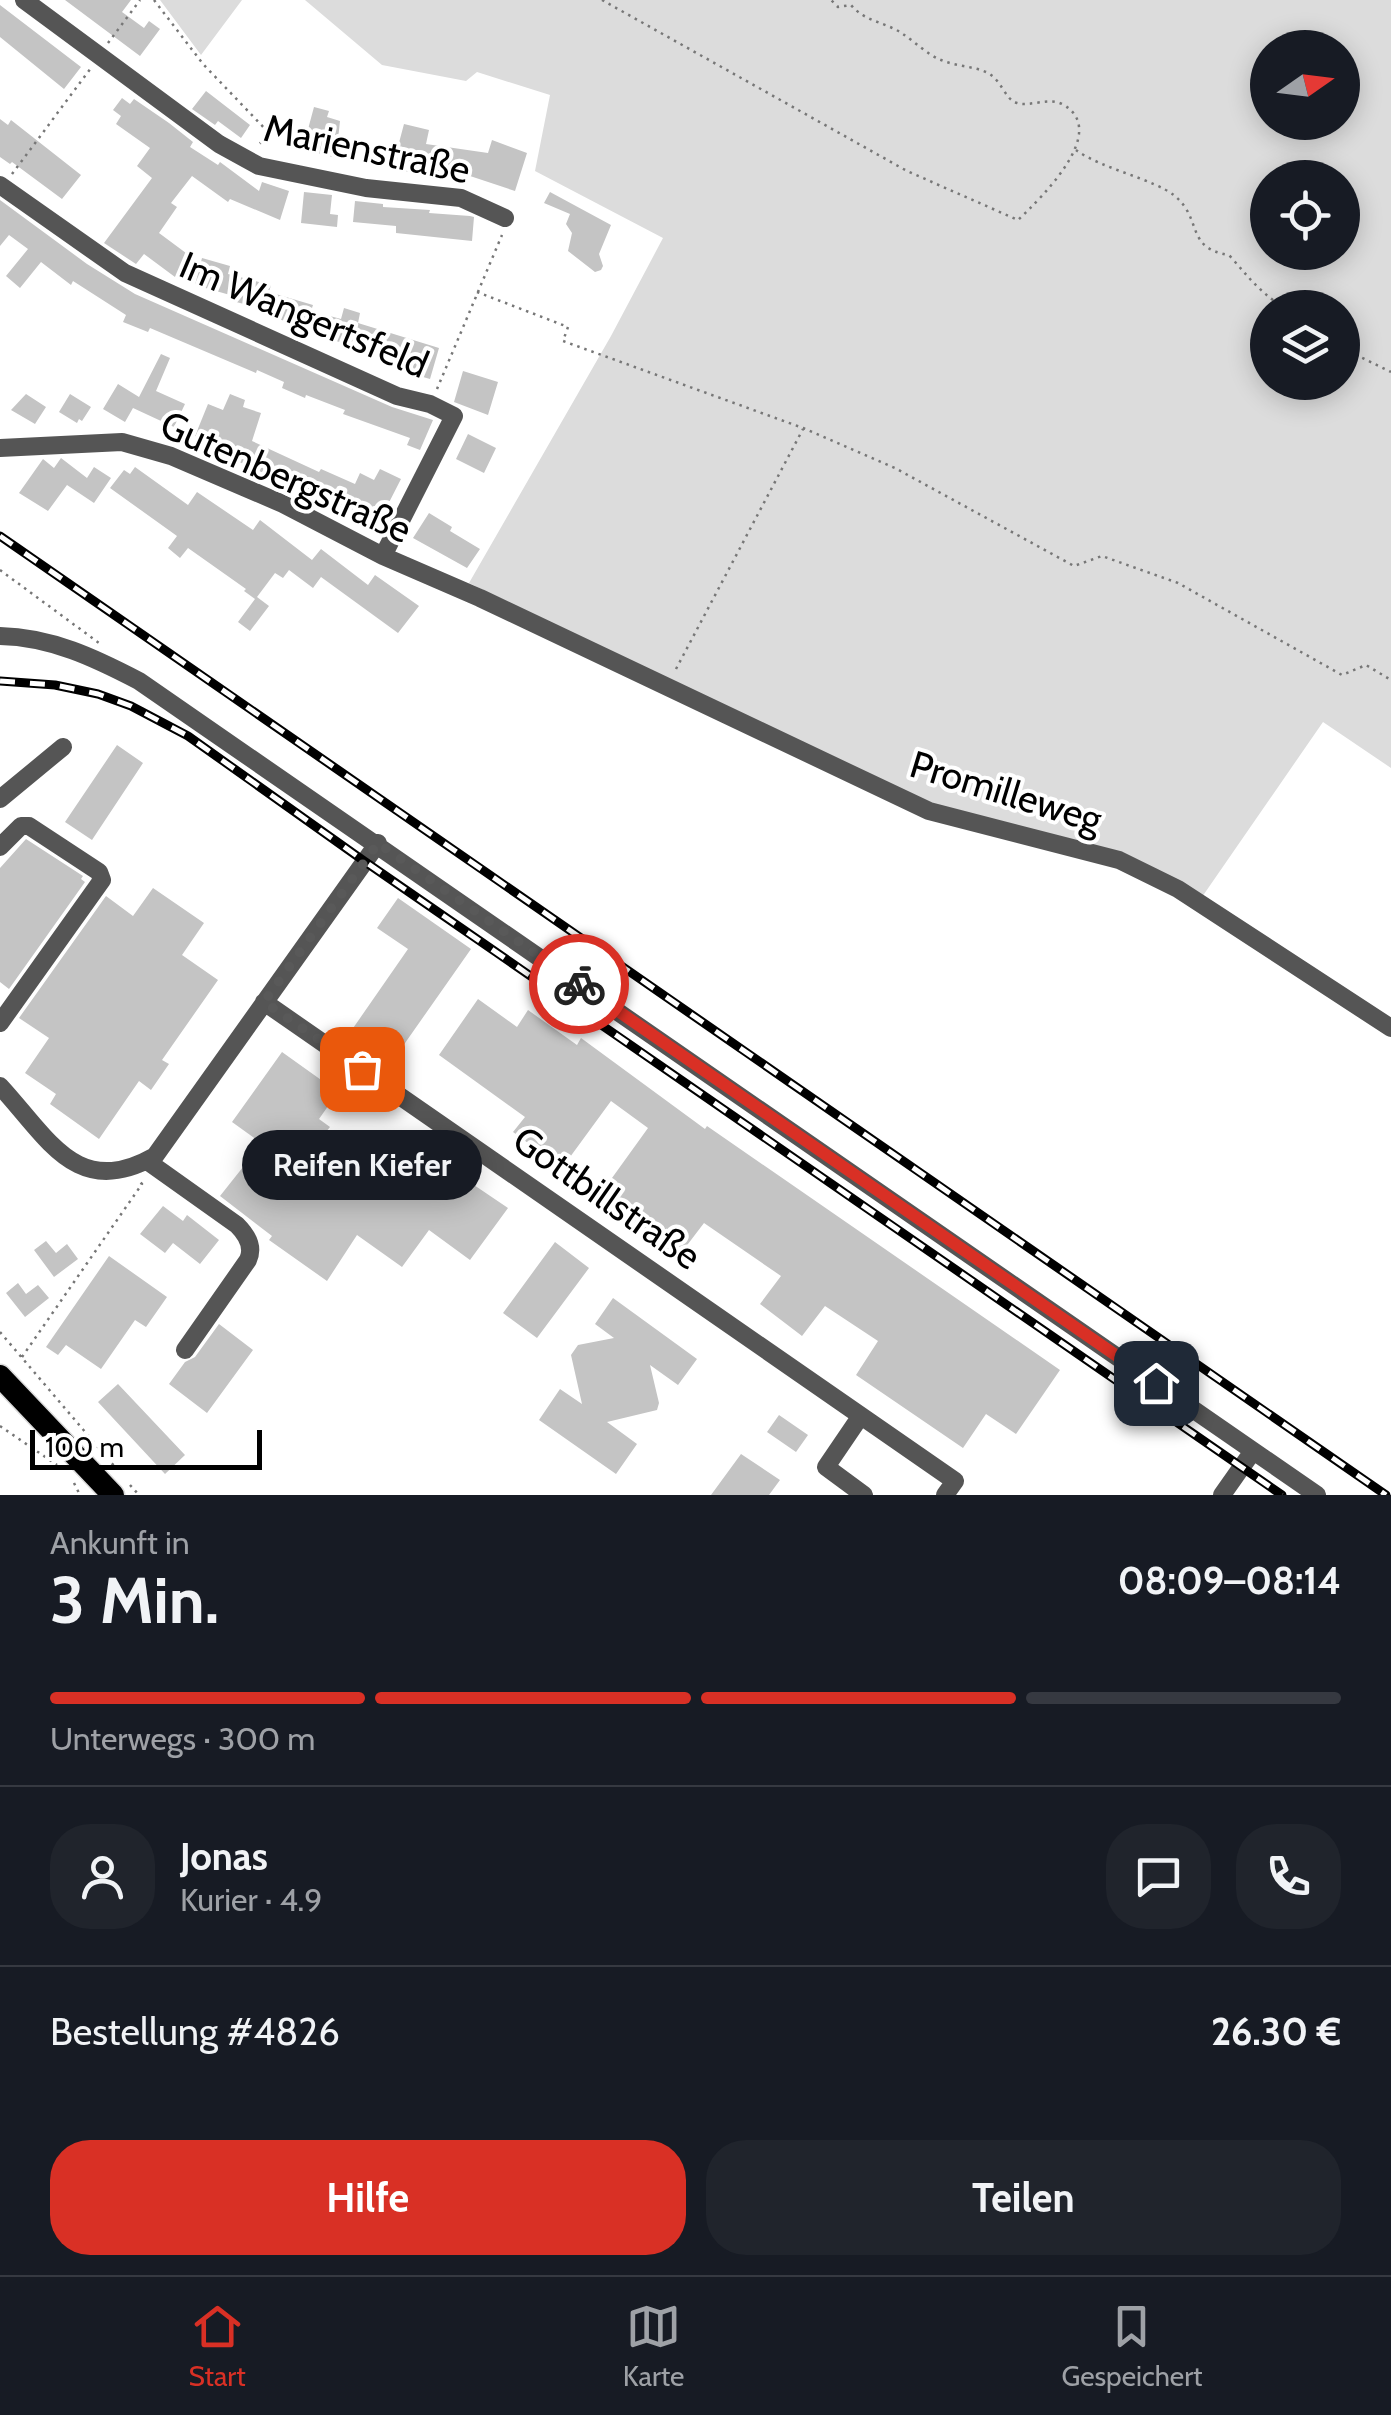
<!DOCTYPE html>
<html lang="de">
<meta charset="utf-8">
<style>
:root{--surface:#171b24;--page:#20242c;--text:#f1f3f6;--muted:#9ea1a6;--line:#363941;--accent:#d93025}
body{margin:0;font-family:Cabin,sans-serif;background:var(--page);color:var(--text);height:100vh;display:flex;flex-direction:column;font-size:38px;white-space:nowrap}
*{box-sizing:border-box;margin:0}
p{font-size:32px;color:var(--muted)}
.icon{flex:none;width:55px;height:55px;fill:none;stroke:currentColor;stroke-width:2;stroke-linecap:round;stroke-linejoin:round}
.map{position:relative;height:1495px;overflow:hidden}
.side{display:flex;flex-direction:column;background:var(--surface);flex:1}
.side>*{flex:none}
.needle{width:65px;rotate:76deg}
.controls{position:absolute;left:1250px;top:30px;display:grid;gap:20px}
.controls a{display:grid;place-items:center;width:110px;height:110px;border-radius:50%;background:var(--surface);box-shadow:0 5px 25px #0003;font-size:50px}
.scale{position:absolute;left:30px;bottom:25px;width:232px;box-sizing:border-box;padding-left:10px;border:5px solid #000;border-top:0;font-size:28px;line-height:35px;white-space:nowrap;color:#000;-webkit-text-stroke:8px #fff;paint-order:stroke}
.pin{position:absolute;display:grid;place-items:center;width:85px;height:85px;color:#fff;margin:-42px;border-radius:20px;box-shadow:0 5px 15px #0006}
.courier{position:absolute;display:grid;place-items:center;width:100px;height:100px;margin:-50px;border:8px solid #d93025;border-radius:50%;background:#fff;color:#222;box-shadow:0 2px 12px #0007}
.bubble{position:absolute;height:70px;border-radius:35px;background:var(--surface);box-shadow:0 5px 25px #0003;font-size:32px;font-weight:700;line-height:70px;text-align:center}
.summary em{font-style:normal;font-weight:700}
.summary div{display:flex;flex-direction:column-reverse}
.summary{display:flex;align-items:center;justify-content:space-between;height:170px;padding:0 50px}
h1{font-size:65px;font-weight:700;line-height:75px}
.bar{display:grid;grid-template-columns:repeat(4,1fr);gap:15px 10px;align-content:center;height:120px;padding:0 50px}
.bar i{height:12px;border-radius:8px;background:var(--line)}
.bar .selected{background:var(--accent)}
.bar p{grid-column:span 4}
.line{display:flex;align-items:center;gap:25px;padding:0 50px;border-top:2px solid var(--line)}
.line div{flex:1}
.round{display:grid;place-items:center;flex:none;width:105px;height:105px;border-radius:40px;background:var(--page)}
.action{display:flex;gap:20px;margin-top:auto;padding:20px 50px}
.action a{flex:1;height:115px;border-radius:40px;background:var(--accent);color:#fff;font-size:40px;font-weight:700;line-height:115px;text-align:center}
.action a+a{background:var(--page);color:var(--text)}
.tabs{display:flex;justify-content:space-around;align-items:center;height:140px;border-top:2px solid var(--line);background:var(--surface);font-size:28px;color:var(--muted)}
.tabs a{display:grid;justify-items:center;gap:5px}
.tabs .selected{color:var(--accent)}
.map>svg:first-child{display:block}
.green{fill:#dcdcdc;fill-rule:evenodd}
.building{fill:#c4c4c4}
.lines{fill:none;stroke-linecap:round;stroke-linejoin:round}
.major-casing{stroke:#dbdbdb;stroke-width:25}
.path{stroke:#777;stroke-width:2.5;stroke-dasharray:2.5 5;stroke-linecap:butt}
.minor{stroke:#555;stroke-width:18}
.major{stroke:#000;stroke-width:22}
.rail-casing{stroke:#000;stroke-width:9}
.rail{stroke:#fff;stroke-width:5;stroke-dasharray:15;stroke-linecap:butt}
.done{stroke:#595959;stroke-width:10;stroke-dasharray:0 18}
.route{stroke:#d93025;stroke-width:12}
.labels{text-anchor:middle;stroke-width:8;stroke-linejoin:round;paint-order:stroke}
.street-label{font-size:38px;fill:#000;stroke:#fff}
</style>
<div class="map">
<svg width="1391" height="1495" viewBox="0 0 1391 1495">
<rect width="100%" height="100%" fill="#fff"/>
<path class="green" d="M160,0H242L201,55Z
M305,0H1391V768L1323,722L1202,897L923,804L469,583L611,336L663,238L535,171L550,95L477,72L466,81L382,65ZM1268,48H1342V122H1268ZM1268,178H1342V252H1268ZM1268,308H1342V382H1268Z"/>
<path class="building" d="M65,0H131L122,12L144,28L149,21L160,29L140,56Z
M0,5L81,67L64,89L0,37Z
M206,91L250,125L241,138L218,121L215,125L192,109Z
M122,98L130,104L134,99L169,123L193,142L190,147L218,165L220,162L259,191L262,182L289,191L280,220L230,199L228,202L192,176L171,203L177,207L159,233L190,256L175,277L144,254L136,264L104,243L152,178L137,166L150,148L116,124L121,116L113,110Z
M314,107L329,111L327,117L340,121L336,158L317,153L319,148L304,144Z
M0,119L8,125L11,120L81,175L62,199L12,162L10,164L0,157Z
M404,124L429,130L426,144L488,153L492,140L527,153L515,191L467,175L466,183L392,169Z
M304,192L332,195L330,214L338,215L337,227L301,223Z
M550,192L611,225L599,254L603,266L601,270L595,272L568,251L572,233L566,224L570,214L544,203Z
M0,200L87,264L135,294L392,407L433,420L420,450L407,445L410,438L343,414L345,410L306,395L305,398L282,388L284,382L257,370L256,373L150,328L148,332L123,322L126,315L73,281L71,285L41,262L20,288L6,276L28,249L9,235L0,246Z
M355,201L383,204V207L430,210L429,213L470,216L474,217L472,241L396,233V226L353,222Z
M202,258L230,266L228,274L271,285L269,292L313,305L311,311L341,319L344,308L360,313L358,323L439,348L430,379L402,371L404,363L359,352L361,347L323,338L324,332L278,319L280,313L236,302L237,297L195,285Z
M161,354L170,358L156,391L185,404L174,427L133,408L125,422L103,409L118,384L139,397Z
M463,371L498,382L488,415L454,402Z
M26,394L46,407L35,424L11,410Z
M70,394L91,407L82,421L79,419L77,423L59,412Z
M230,394L245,400L243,407L261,413L252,441L319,472L321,469L355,484L360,473L374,480L380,469L401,479L378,524L219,453L222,448L195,436L208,404L223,410Z
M468,434L496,448L484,473L456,459Z
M61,458L87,478L94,467L111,478L94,503L67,485L48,511L19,493L43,459L54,468Z
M135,467L188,505L197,492L253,530L260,520L312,560L321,549L368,585L375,575L419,606L398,633L321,577L313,588L289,570L283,578L275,573L257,597L269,606L250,631L238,622L255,599L244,591L246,589L188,548L180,558L168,548L177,536L110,488L124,470L130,474Z
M429,513L452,527L450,531L480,549L467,568L413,538Z
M117,745L143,763L92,840L65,822Z
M26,839L83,876L81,879L85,882L9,989L0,982V868Z
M153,888L204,923L182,955L218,980L162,1060L169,1064L151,1090L139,1081L99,1139L50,1104L56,1094L25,1073L49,1038L19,1018L106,896L133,916Z
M398,898L471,949L391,1063L349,1034L408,949L377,928Z
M478,999L517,1027L528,1010L577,1045L581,1038L705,1129L707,1126L1060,1370L1016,1434L986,1414L963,1448L856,1375L878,1341L825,1306L802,1336L760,1304L781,1276L704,1223L675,1261L635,1232L639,1226L599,1196L648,1128L611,1101L562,1168L513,1132L525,1117L439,1055Z
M282,1052L338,1092L319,1119L330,1127L326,1132L411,1190L434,1158L508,1208L470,1260L429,1230L402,1267L357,1235L327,1281L269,1240L272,1236L220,1196L247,1162L295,1200L310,1178L232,1122Z
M163,1206L183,1221L187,1215L219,1240L200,1264L173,1243L165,1253L140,1234Z
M46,1241L56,1253L67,1244L78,1259L54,1277L34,1250Z
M555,1242L589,1268L537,1338L503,1313Z
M109,1256L167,1297L146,1327L135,1320L101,1369L66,1345L58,1355L46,1347Z
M18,1283L26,1294L38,1285L49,1298L25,1317L6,1293Z
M613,1298L697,1359L678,1385L650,1365L659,1403L657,1410L607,1422L637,1444L616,1474L539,1420L560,1389L582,1404L571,1355L578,1345L614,1338L595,1324Z
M219,1324L253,1350L207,1413L169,1384L185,1362L195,1357Z
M118,1384L185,1455L165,1474L98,1402Z
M779,1415L808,1435L796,1452L767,1432Z
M741,1454L780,1480L769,1495H711Z"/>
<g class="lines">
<g class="major-casing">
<path id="major" d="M0,1376L113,1495"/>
</g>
<path class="path" d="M154,0L203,64L269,133L257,147
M602,0L907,171L1018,220C1042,197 1111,130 1062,104C1048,97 1030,107 1017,103C1004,99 1002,79 986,72C972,66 955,66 941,60C928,55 915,42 903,34C886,22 865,22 851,5L838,7L831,0
M108,43L140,0
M1076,150C1102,169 1154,179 1175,196C1203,220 1185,248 1229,255C1245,273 1257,289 1277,303L1288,302L1291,308
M12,174L91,68
M477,292L568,327L563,341L803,428L895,468L1074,566L1102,556L1178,583L1342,675L1366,665L1391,680
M1342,348L1391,372
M437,389L502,235
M0,570L99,643
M676,669L803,429
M0,1332L115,1467
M22,1357L142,1184L140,1182
M0,1426L57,1465
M74,1483L80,1495
M130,1485L139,1495"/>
<path class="minor" d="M24,0L219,144L259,166L366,188L461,198L505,218
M0,185L125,273L397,396L430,404L454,416L383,556
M0,448L122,442L171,456L283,504L383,556L480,598L929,811L1119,860L1178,889L1391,1028
M0,636C51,637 95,658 139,681L1317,1495
M0,799L63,747
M0,847L21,826H29L99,872L102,880L0,1023
M264,1002L955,1481L945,1495
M0,1086C49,1139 77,1200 155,1156L378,843
M147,1161L237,1225C247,1235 254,1247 248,1260L185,1350
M860,1417L826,1467L864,1495
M1222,1495L1253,1451"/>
<use href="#major" class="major"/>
<g class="rail-casing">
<path id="rail" d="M0,536L1386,1495
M0,681L55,685L98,694L131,706L188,736L364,861L1282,1495"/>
</g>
<use href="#rail" class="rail"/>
</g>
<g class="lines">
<path class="done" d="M362,1069L264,1002L378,843L579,984"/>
<path class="route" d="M579,984L1156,1383"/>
</g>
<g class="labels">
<g class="street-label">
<text transform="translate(367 149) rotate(12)" y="13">Marienstraße</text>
<text transform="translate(304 315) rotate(23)" y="13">Im Wangertsfeld</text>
<text transform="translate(286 477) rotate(24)" y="13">Gutenbergstraße</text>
<text transform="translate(1006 792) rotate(17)" y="13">Promilleweg</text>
<text transform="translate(607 1198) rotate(35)" y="13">Gottbillstraße</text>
</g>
</g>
</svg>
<div class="controls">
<a><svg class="needle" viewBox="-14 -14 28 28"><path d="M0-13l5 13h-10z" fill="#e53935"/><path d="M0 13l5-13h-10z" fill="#9ea1a6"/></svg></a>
<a><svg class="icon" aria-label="locate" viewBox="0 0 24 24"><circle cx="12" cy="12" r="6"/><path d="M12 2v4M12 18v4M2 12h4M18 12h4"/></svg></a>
<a><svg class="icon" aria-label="layers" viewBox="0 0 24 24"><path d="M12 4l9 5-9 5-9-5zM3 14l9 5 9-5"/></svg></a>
</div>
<div class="scale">100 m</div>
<div class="pin" style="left:362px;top:1069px;background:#ea580c"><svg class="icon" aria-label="bag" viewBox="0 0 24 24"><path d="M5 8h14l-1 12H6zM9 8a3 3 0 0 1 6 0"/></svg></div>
<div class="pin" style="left:1156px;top:1383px;background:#1f2937"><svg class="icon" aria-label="home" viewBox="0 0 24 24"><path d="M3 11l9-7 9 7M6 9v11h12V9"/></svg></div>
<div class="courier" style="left:579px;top:984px"><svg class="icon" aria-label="bike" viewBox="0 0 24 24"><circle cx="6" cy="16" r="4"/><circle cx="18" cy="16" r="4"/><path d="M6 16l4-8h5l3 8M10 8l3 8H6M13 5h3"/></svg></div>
<div class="bubble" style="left:242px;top:1130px;width:240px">Reifen Kiefer</div>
</div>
<section class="side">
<div class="summary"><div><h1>3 Min.</h1><p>Ankunft in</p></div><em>08:09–08:14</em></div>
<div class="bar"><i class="selected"></i><i class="selected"></i><i class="selected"></i><i></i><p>Unterwegs · 300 m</p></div>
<div class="line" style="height:180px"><a class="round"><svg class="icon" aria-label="person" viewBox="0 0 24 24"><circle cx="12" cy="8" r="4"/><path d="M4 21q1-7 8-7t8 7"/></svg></a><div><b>Jonas</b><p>Kurier · 4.9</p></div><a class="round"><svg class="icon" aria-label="chat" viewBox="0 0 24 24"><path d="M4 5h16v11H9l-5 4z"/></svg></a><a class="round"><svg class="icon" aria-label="phone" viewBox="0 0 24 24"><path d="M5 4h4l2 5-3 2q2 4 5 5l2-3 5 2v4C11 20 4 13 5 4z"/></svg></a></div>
<div class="line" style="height:130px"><div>Bestellung #4826</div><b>26.30 €</b></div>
<div class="action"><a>Hilfe</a><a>Teilen</a></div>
</section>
<nav class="tabs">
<a class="selected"><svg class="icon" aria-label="home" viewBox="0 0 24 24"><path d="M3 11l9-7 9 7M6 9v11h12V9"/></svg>Start</a>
<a><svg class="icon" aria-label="map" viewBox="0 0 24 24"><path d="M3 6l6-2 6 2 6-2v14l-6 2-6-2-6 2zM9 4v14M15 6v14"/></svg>Karte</a>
<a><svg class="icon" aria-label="saved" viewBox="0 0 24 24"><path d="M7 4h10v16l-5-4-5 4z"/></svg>Gespeichert</a>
</nav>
